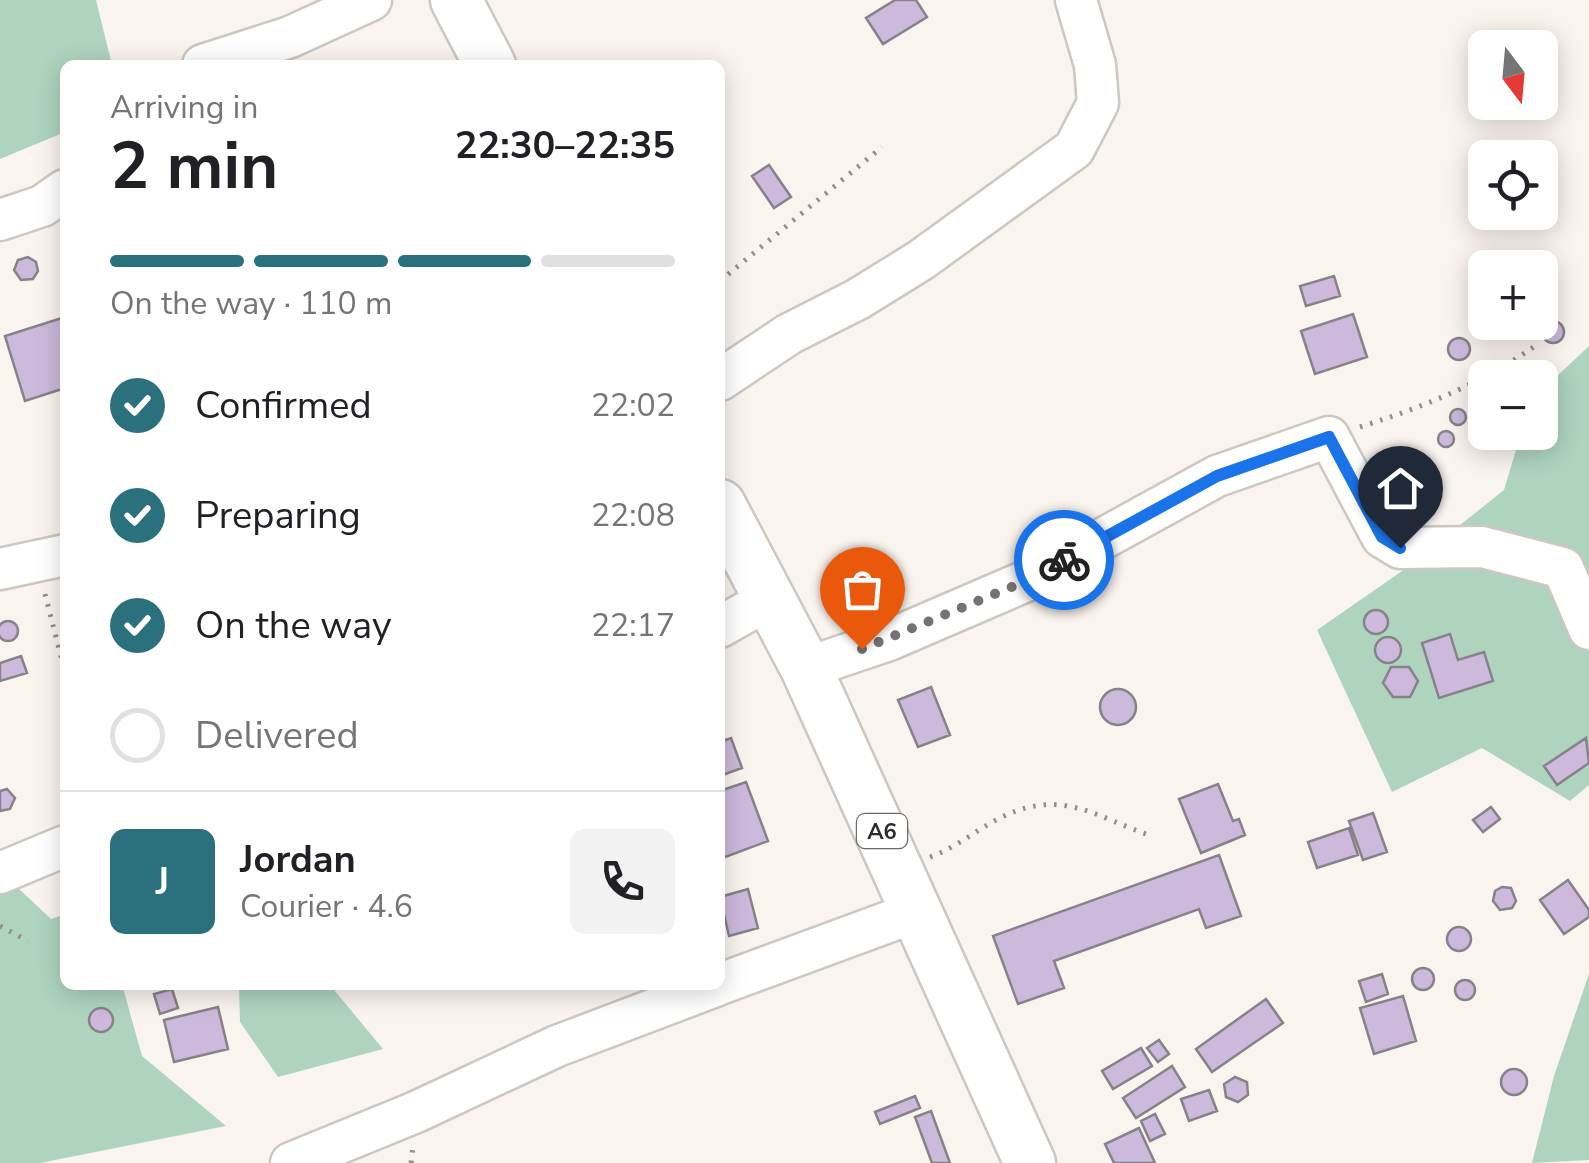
<!DOCTYPE html>
<meta charset="utf-8">
<style>
:root{--surface:#fff;--page:#f2f2f2;--text:#202124;--muted:#757577;--line:#e0e0e0;--accent:#2a717d}
body{margin:0;font-family:"Nunito Sans",sans-serif;background:var(--page);color:var(--text);height:100vh;display:flex;flex-direction:column;font-size:38px;white-space:nowrap}
*{box-sizing:border-box;margin:0}
p{font-size:32px;color:var(--muted)}
.icon{flex:none;width:55px;height:55px;fill:none;stroke:currentColor;stroke-width:2;stroke-linecap:round;stroke-linejoin:round}
.map{position:relative;flex:1;overflow:hidden}
.sheet{position:absolute;left:60px;top:60px;width:665px;height:930px;display:flex;flex-direction:column;background:var(--surface);border-radius:15px;box-shadow:0 5px 25px #0003}
.sheet>*{flex:none}
.needle{width:65px;rotate:164deg}
.tools{position:absolute;left:1468px;top:30px;display:grid;gap:20px}
.tools a{display:grid;place-items:center;width:90px;height:90px;border-radius:15px;background:var(--surface);box-shadow:0 5px 25px #0003;font-size:50px}
.pin{position:absolute;display:grid;place-items:center;width:85px;height:85px;color:#fff;margin:-102px -42px;border-radius:50% 50% 50% 0;rotate:-45deg;box-shadow:0 0 10px #0007}
.pin .icon{rotate:45deg}
.courier{position:absolute;display:grid;place-items:center;width:100px;height:100px;margin:-50px;border:8px solid #1a73e8;border-radius:50%;background:#fff;color:#222;box-shadow:0 2px 12px #0007}
.summary em{font-style:normal;font-weight:700}
.summary div{display:flex;flex-direction:column-reverse}
.summary{display:flex;align-items:center;justify-content:space-between;height:170px;padding:0 50px}
h1{font-size:65px;font-weight:700;line-height:75px}
.bar{display:grid;grid-template-columns:repeat(4,1fr);gap:15px 10px;align-content:center;height:120px;padding:0 50px}
.bar i{height:12px;border-radius:8px;background:var(--line)}
.bar .active{background:var(--accent)}
.bar p{grid-column:span 4}
.line{display:flex;align-items:center;gap:25px;padding:0 50px;border-top:2px solid var(--line)}
.line div{flex:1}
.round{display:grid;place-items:center;flex:none;width:105px;height:105px;border-radius:15px;background:var(--page)}
ol{padding:0 50px;list-style:none}
li{display:flex;align-items:center;gap:30px;height:110px}
li p{margin-inline-start:auto}
li .icon{padding:10px;border-radius:50%;background:var(--accent);color:#fff;stroke-width:4}
li:last-child{color:var(--muted)}
li i{width:55px;height:55px;border:5px solid var(--line);border-radius:50%}
.map>svg:first-child{display:block}
.green{fill:#aed4be}
.building{fill:#ccb9dc;stroke:#858288;stroke-width:2.5}
.lines{fill:none;stroke-linecap:round;stroke-linejoin:round}
.minor-casing{stroke:#ccc7c2;stroke-width:45}
.major-casing{stroke:#ccc7c2;stroke-width:55}
.path{stroke:#938f8b;stroke-width:5;stroke-dasharray:2.5 8;stroke-linecap:butt}
.minor{stroke:#fff;stroke-width:40}
.major{stroke:#fff;stroke-width:50}
.done{stroke:#75726f;stroke-width:10;stroke-dasharray:0 18}
.route{stroke:#1a73e8;stroke-width:12}
.labels{text-anchor:middle;stroke-width:10;stroke-linejoin:round;paint-order:stroke}
.shield{fill:#fff;stroke:#6d6b6a;stroke-width:2.5}
.shield-label{font-size:22px;font-weight:bold;fill:#2e2c2a}
</style>
<div class="map">
<svg width="1589" height="1163" viewBox="0 0 1589 1163">
<rect width="100%" height="100%" fill="#faf4ef"/>
<path class="green" d="M0,0H96L112,65H65V132L0,159Z
M1589,346V785L1570,801L1482,748L1392,792L1317,630L1405,569L1504,490L1521,433L1540,432V392Z
M0,879L17,887L51,919L65,914V985H126L123,988L142,1056L226,1126L40,1163H0Z
M1589,974V1160L1532,1163L1554,1076Z
M239,985H330L383,1049L278,1077L240,1022Z"/>
<path class="building" d="M895,0H916L927,17L883,44L866,18Z
M769,165L791,197L774,208L752,176Z
M28,257L36,262L38,271L33,279L21,280L14,270L18,260Z
M1334,276L1340,296L1306,306L1300,286Z
M1353,314L1367,357L1315,374L1301,331Z
M65,317V388L25,401L5,336Z
M1542 332a11 11 0 1 1 22 0a11 11 0 1 1-22 0Z
M1448 349a11 11 0 1 1 22 0a11 11 0 1 1-22 0Z
M1450 417a8 8 0 1 1 16 0a8 8 0 1 1-16 0Z
M1438 439a8 8 0 1 1 16 0a8 8 0 1 1-16 0Z
M864,552L878,591L847,602L833,564Z
M1364 622a12 12 0 1 1 24 0a12 12 0 1 1-24 0Z
M-2 631a10 10 0 1 1 20 0a10 10 0 1 1-20 0Z
M1450,634L1458,660L1484,652L1493,681L1439,698L1422,643Z
M1375 650a13 13 0 1 1 26 0a13 13 0 1 1-26 0Z
M21,656L27,673L0,681V663Z
M1391,667H1409L1418,681L1410,697H1393L1383,683Z
M931,687L950,735L918,747L898,700Z
M1100 707a18 18 0 1 1 36 0a18 18 0 1 1-36 0Z
M731,738L742,768L720,776V742Z
M1586,738L1589,763L1557,785L1544,766Z
M746,782L768,841L720,859V791Z
M1218,784L1233,821L1239,819L1245,835L1201,853L1179,799Z
M7,789L15,798L10,809L0,811V791Z
M1491,807L1500,819L1483,832L1473,820Z
M1373,813L1387,852L1363,860L1349,821Z
M1349,828L1358,855L1317,868L1308,842Z
M1219,855L1241,916L1206,928L1199,909L1054,961L1064,988L1018,1004L993,936Z
M1568,880L1589,910V917L1564,934L1540,900Z
M1502,887L1511,888L1516,901L1512,908L1500,910L1493,901L1495,891Z
M748,889L758,928L729,936L720,897Z
M1447 939a12 12 0 1 1 24 0a12 12 0 1 1-24 0Z
M1412 979a11 11 0 1 1 22 0a11 11 0 1 1-22 0Z
M1382,974L1388,994L1366,1002L1359,981Z
M1455 990a10 10 0 1 1 20 0a10 10 0 1 1-20 0Z
M172,989L178,1008L160,1014L154,994Z
M1403,996L1416,1041L1374,1054L1360,1008Z
M1266,999L1283,1023L1212,1072L1196,1049Z
M218,1007L228,1049L174,1062L164,1020Z
M89 1020a12 12 0 1 1 24 0a12 12 0 1 1-24 0Z
M1159,1040L1169,1054L1158,1062L1147,1048Z
M1141,1048L1152,1066L1113,1089L1102,1071Z
M1172,1066L1185,1087L1136,1118L1123,1098Z
M1501 1082a13 13 0 1 1 26 0a13 13 0 1 1-26 0Z
M1235,1077L1247,1082L1248,1095L1238,1102L1226,1097L1224,1084Z
M1209,1090L1217,1111L1189,1121L1181,1099Z
M915,1096L920,1108L880,1124L875,1112Z
M931,1111L950,1163H932L915,1117Z
M1155,1114L1165,1134L1150,1141L1141,1121Z
M1139,1128L1155,1163H1114L1105,1144Z"/>
<g class="lines">
<g class="minor-casing">
<path id="minor" d="M203,65L290,37L371,0
M0,220L42,206L65,190
M720,380L789,334L858,299L921,260L1074,149L1098,103L1095,65L1076,0
M0,569L65,555
M720,627L769,599
M806,668L889,640L1026,581L1217,476L1329,437L1382,537L1400,548L1482,547L1563,568L1589,629
M0,873L65,846
M720,984L918,911
M291,1163L416,1112L557,1046L718,985"/>
</g>
<g class="major-casing">
<path id="major" d="M456,0L490,65
M720,505L806,668L1030,1163"/>
</g>
<path class="path" d="M720,281L882,147
M1360,427C1423,407 1481,384 1535,346
M45,594L65,672
M930,857C958,847 978,828 1004,816C1064,788 1097,818 1152,836
M0,926L28,941
M411,1163L413,1146"/>
<use href="#minor" class="minor"/>
<use href="#major" class="major"/>
</g>
<g class="lines">
<path class="done" d="M862,649L1026,581L1064,560"/>
<path class="route" d="M1064,560L1217,476L1329,437L1382,537L1400,548"/>
</g>
<g class="labels">
<rect class="shield" x="857" y="814" width="50" height="34" rx="8"/>
<g class="shield-label">
<text x="882" y="839">A6</text>
</g>
</g>
</svg>
<div class="tools">
<a><svg class="needle" viewBox="-14 -14 28 28"><path d="M0-13l5 13h-10z" fill="#e53935"/><path d="M0 13l5-13h-10z" fill="#757577"/></svg></a>
<a><svg class="icon" aria-label="locate" viewBox="0 0 24 24"><circle cx="12" cy="12" r="6"/><path d="M12 2v4M12 18v4M2 12h4M18 12h4"/></svg></a>
<a>+</a>
<a>−</a>
</div>
<div class="pin" style="left:862px;top:649px;background:#ea580c"><svg class="icon" aria-label="bag" viewBox="0 0 24 24"><path d="M5 8h14l-1 12H6zM9 8a3 3 0 0 1 6 0"/></svg></div>
<div class="pin" style="left:1400px;top:548px;background:#1f2937"><svg class="icon" aria-label="home" viewBox="0 0 24 24"><path d="M3 11l9-7 9 7M6 9v11h12V9"/></svg></div>
<div class="courier" style="left:1064px;top:560px"><svg class="icon" aria-label="bike" viewBox="0 0 24 24"><circle cx="6" cy="16" r="4"/><circle cx="18" cy="16" r="4"/><path d="M6 16l4-8h5l3 8M10 8l3 8H6M13 5h3"/></svg></div>
<section class="sheet">
<div class="summary"><div><h1>2 min</h1><p>Arriving in</p></div><em>22:30–22:35</em></div>
<div class="bar"><i class="active"></i><i class="active"></i><i class="active"></i><i></i><p>On the way · 110 m</p></div>
<ol>
<li><svg class="icon" aria-label="check" viewBox="0 0 24 24"><path d="M5 12l5 5 9-10"/></svg>Confirmed<p>22:02</p></li>
<li><svg class="icon" aria-label="check" viewBox="0 0 24 24"><path d="M5 12l5 5 9-10"/></svg>Preparing<p>22:08</p></li>
<li><svg class="icon" aria-label="check" viewBox="0 0 24 24"><path d="M5 12l5 5 9-10"/></svg>On the way<p>22:17</p></li>
<li><i></i>Delivered</li>
</ol>
<div class="line" style="height:180px"><b class="round" style="background:var(--accent);color:#fff">J</b><div><b>Jordan</b><p>Courier · 4.6</p></div><a class="round"><svg class="icon" aria-label="phone" viewBox="0 0 24 24"><path d="M5 4h4l2 5-3 2q2 4 5 5l2-3 5 2v4C11 20 4 13 5 4z"/></svg></a></div>
</section>
</div>
